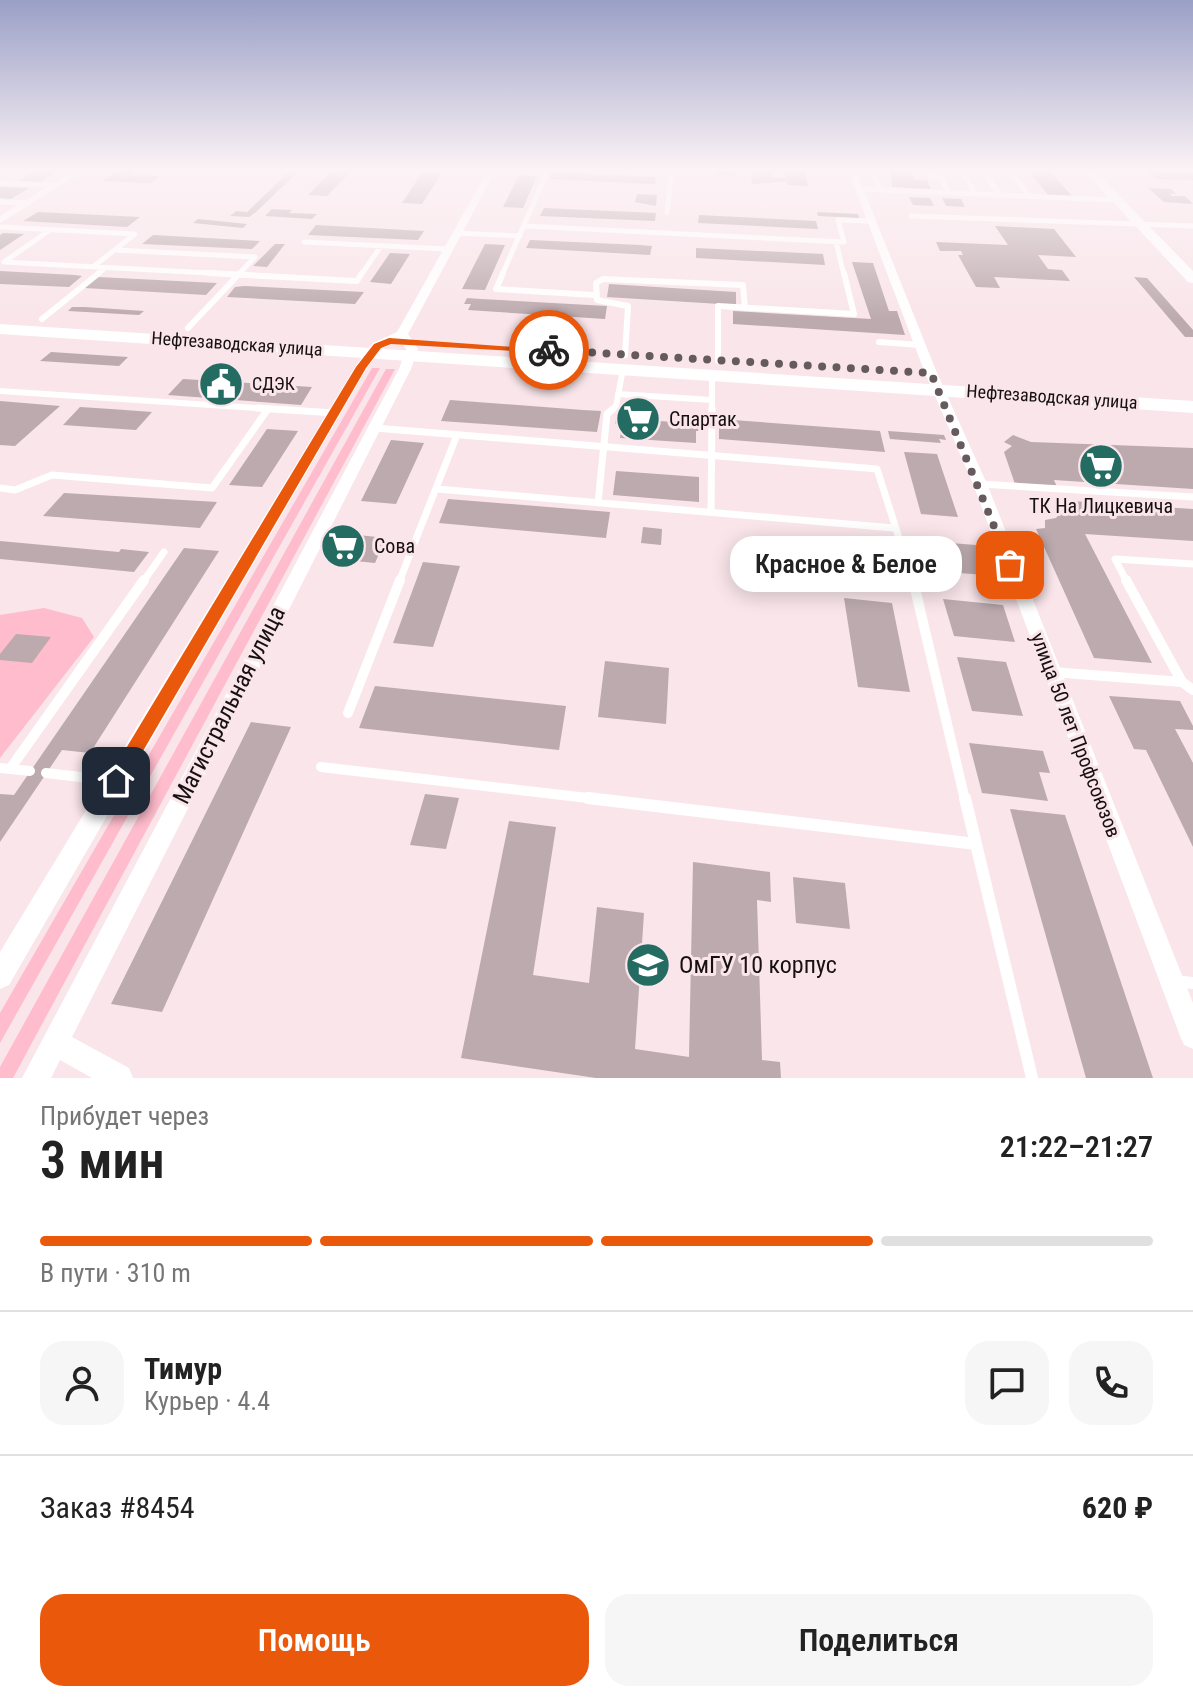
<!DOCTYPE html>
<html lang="ru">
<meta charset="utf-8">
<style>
:root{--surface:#fff;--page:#f6f6f6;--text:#222;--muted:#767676;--line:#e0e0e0;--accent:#ea580c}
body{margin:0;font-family:"Roboto Condensed",sans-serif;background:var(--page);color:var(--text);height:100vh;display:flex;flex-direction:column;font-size:30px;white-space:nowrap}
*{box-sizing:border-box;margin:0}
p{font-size:26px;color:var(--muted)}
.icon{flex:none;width:44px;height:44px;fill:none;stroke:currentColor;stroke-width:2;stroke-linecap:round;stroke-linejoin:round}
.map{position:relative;height:1078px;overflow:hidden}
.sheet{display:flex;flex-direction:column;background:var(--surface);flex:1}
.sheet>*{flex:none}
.pin{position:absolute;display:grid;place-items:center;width:68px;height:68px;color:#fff;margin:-34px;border-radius:16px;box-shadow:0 4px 12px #0006}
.courier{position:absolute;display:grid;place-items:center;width:80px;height:80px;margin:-40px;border:6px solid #ea580c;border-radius:50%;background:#fff;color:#222;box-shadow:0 2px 10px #0007}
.bubble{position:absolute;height:56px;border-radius:24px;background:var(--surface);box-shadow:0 4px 20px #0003;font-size:26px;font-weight:600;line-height:56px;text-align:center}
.summary em{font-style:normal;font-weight:600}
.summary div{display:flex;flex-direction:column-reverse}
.summary{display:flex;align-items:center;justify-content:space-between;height:136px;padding:0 40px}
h1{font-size:52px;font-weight:600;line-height:60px}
.bar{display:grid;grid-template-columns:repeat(4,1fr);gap:12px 8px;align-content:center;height:96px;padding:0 40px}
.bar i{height:10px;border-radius:6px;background:var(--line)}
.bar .selected{background:var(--accent)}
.bar p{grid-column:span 4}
.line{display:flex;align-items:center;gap:20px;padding:0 40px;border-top:2px solid var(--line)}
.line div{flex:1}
.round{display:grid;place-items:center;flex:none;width:84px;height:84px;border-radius:24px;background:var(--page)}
.action{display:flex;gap:16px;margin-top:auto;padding:16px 40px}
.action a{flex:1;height:92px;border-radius:24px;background:var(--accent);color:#fff;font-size:32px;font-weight:600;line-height:92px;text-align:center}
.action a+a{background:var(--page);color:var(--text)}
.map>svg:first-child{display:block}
.green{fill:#ffbccc}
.building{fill:#bcaaae}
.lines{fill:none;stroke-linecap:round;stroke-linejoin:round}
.lane-far4{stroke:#fff;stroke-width:5}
.lane-far3{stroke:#fff;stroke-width:6}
.lane-far2{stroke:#fff;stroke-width:7}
.lane-far1{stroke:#fff;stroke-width:10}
.lane{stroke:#fff;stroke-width:12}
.street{fill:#fff;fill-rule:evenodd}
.secondary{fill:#fff;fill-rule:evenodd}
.route{fill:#ea580c}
.done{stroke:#655b5e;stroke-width:8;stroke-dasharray:0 14.4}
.labels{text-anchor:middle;stroke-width:6;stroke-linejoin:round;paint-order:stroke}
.far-street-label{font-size:18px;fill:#161012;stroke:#f9e5ea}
.far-poi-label{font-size:18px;fill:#161012;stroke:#f9e5ea;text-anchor:start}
.poi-label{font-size:20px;fill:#161012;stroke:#f9e5ea;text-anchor:start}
.street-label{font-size:20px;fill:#161012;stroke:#f9e5ea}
.near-street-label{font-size:24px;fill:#161012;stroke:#f9e5ea}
.near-poi-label{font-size:24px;fill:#161012;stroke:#f9e5ea;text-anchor:start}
</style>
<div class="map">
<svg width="1193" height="1078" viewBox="0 0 1193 1078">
<rect width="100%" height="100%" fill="#f9e5ea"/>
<path class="green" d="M372,368H380L0,1043V1013Z
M386,369H395L13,1078H0V1067Z
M44,608L82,618L94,637L0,758V615Z"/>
<path class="building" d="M40,168H59L41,182L19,181Z
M122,168H139L129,175L160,176L151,183L103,181Z
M293,168H302L256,212L249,217L230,216L236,211L247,212Z
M335,168H354L327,196L308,195Z
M717,168H771L772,177L786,178L784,171H805L808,186L787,185L786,181L752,184L751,172L737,171V176L717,175Z
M890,168H909L915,180H927L931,189L892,187Z
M1026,168H1047L1072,196L1048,195Z
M1147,171L1193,173V180L1155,179Z
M552,172L562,173L656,177L655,184L550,179Z
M422,173L441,174L422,204L402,203Z
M519,175L537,176L523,208L503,207Z
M0,187L29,188L11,199L0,198Z
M1148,188L1171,189L1176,194L1170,193L1172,196H1185L1193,204L1164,202Z
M637,194L657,195L656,206L635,202Z
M909,197L930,198L934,206L913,205Z
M942,198L961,199L965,207L946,206Z
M544,208L656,213L655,221L540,216Z
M272,209L292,210L289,213L317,214L312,219L265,216Z
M38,212L140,217L127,227L23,221Z
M817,212L858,214L859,218L818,216Z
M699,215L816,221L818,229L698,223Z
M198,219L247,224L243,228L193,223Z
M316,225L424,231L418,240L308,235Z
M995,226L1054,229L1076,257L1038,255L1048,269L1062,270L1070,281L994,277L1000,288L976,287L958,255H963L961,251H940L936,242L1008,245Z
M3,233L24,234L0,250V235Z
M153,235L260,241L252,249L142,244Z
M530,240L640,245L652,246L650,255L526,248Z
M275,244H285L267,267L253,266Z
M485,244L505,245L485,290L462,289Z
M696,248L823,254L825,265L696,258Z
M390,253L410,254L391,284L370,282Z
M852,262L873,263L889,311H897L905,335L733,324V311L871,319Z
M0,271L75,275L82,276L69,287L0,284Z
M98,277L217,283L206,295L84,288Z
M1134,277L1147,278L1193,330V337H1185Z
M609,284L736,292V305L607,297Z
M244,286L364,292L355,304L227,297L235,287Z
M467,298L481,299L607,306L605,319L468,310L471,304H464Z
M72,307H85L144,311L139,315L68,311Z
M51,352L128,357L119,366L40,361Z
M183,379L249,383L312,387L301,405L168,395Z
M450,400L583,410L601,411L597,432L441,421Z
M0,401L60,406L15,446L0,445Z
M80,407L111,409L152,412L136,430L63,425Z
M615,418L703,424V431H696V443L620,438L622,425L615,424Z
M719,419L880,431L885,452L719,439Z
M267,429L298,431L262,487L229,485Z
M888,431L944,435L946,440L939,439L941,443L890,439Z
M1013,435L1031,442L1193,448V489L1054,480L1057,487L1015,484L1004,452L1012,446L1004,442Z
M391,440L424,443L396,504L361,501Z
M904,452L937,454L958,517L921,514Z
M616,471L699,477V502L613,495Z
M64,493L217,502L200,528L43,516Z
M448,499L610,512L606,538L439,523Z
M1055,500L1193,509V541L1085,534L1152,663L1094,658L1036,529L1045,528V520L1056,518L1061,512Z
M643,527L662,529L661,545L641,543Z
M349,534L386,538L375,563L336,559Z
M0,541L119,552L121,549L149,552L134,572L0,559Z
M925,541L976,545L986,575L932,571Z
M184,548L219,551L90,753L62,750L0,842V794L14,795Z
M423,562L460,566L433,647L393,643Z
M844,598L892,603L910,692L858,687Z
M943,599L1003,605L1015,642L954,636Z
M16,634L51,637L32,663L0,660V654Z
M957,657L1006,662L1023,716L972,711Z
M605,661L669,668L666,724L598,717Z
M375,686L566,706L559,750L359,728Z
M1109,696L1180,701L1193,726V730L1175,729L1193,763V847L1146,750L1134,749Z
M251,722L291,727L162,1012L111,1004Z
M969,743L1043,751L1050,773L1039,772L1048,801L982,793Z
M425,794L459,798L446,849L410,845Z
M1010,809L1065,815L1153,1078H1086Z
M509,821L556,827L533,975L589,983L597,907L644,913L635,1049L689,1057L693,862L770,872L771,902L757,900L762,1060L780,1062L781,1078H596L461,1058Z
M793,877L845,883L850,929L796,923Z"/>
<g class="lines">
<path class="lane-far4" d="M556,168L623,172L636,168
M659,168L672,169L667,212
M871,168L880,190
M925,168L930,176L940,177L949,193
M1008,168L1029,196
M1175,168L1193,169
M963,174L976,194
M986,175L1000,195
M0,183L56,185
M858,189L1116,200
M0,202L27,203
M911,216L1193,226
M524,226L844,242L838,220L871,221
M0,227L135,234L94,266
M50,230L4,262L247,275
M456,233L520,236
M304,242L447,249
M836,242L844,275
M116,250L255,257
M96,275L105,268
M238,275L255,257
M361,275L381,246
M502,275L549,168"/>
<path class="lane-far3" d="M209,273L357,281L362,273
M503,273L496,289L594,295
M42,319L99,273
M188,328L240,273
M879,342L920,345
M625,355L628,306L597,300L596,283L603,279L743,285L745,308
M718,361V306L854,314L844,273
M0,391L288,410
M618,394L712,400
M612,410L616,406L623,369
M712,410V374"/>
<path class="lane-far2" d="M257,408L335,413
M375,428L877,469L913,582
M980,484L1193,497
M0,488L15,490L52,475L212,488L268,409
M437,489L894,528
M598,503L607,414L614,408
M711,512L712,408
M143,582L164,552
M399,582L457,435
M1127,582L1115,559L1193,564"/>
<path class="lane-far1" d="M913,580L965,800
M1126,580L1182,682L1193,690
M1052,672L1182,682
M348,713L400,580
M321,767L605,800
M0,768L30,771
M10,769L144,580
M46,773L115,781"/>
<path class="lane" d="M588,798L976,844
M965,798L1032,1078
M1174,981L1193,983"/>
<path class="street" d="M78,168H88L0,223V216Z
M489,168H497L408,334L418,349L411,369L72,1037L129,1068L133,1078H92L60,1060L51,1078H22L399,369L406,349L400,340L381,349L367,368L9,985L0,989V952L355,367L373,343L397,332Z
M847,168H855L937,373L987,484L1193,1003V1049L1184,1045L1180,1036L973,484L925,373Z"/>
<path class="secondary" d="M1081,168H1092L1193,271V283L1188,282Z
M0,324L1193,401V413L0,334Z"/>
</g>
<linearGradient id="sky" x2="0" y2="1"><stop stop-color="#9a9fc6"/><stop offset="0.53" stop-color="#fcf3f6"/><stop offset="1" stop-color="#fcf3f6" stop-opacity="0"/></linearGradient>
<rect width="1193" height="319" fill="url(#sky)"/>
<path class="route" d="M389,338L554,350L549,353L391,344L381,348L366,368L122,787H110V775L356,367L374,344Z"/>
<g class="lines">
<path class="done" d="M549,350L931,373L1010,565"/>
</g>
<defs>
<g id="civic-disc" transform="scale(2.3)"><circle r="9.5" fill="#246c62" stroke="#f9e5ea"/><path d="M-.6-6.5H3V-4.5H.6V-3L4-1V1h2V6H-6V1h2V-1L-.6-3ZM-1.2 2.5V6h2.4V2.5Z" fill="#fff"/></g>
<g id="supermarket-disc" transform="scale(2.3)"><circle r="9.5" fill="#246c62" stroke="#f9e5ea"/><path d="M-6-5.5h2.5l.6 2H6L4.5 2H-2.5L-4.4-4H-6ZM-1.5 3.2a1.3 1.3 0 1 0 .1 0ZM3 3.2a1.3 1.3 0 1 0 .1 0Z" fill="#fff"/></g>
<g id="university-disc" transform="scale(2.3)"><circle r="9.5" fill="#246c62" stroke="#f9e5ea"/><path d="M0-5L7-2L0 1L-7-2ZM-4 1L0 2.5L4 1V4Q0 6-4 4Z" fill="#fff"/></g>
</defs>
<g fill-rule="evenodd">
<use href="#civic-disc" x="221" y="384"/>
<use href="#supermarket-disc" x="638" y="419"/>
<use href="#supermarket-disc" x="1101" y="466"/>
<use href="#supermarket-disc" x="343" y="546"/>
<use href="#university-disc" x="648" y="965"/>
</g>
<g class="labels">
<g class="far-street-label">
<text transform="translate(237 344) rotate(4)" y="6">Нефтезаводская улица</text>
<text transform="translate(1052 397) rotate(4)" y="6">Нефтезаводская улица</text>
</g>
<g class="far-poi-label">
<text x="252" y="390">СДЭК</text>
</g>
<g class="poi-label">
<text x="669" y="426">Спартак</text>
<text x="1101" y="513" text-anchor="middle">ТК На Лицкевича</text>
<text x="374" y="553">Сова</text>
</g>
<g class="street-label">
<text transform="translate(1076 735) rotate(69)" y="7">улица 50 лет Профсоюзов</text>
</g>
<g class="near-street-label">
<text transform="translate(229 705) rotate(-63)" y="8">Магистральная улица</text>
</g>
<g class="near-poi-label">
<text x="679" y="973">ОмГУ 10 корпус</text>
</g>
</g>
</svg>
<div class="pin" style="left:1010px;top:565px;background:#ea580c"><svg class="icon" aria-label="bag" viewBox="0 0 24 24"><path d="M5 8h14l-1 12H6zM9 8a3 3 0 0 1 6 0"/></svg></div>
<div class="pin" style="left:116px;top:781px;background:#1f2937"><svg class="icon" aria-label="home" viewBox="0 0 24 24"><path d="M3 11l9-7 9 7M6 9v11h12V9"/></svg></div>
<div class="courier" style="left:549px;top:350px"><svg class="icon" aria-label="bike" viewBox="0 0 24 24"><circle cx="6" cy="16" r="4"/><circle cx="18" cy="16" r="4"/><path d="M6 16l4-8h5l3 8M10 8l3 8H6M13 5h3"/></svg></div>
<div class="bubble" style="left:730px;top:536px;width:232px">Красное &amp; Белое</div>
</div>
<section class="sheet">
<div class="summary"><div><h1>3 мин</h1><p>Прибудет через</p></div><em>21:22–21:27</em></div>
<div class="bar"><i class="selected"></i><i class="selected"></i><i class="selected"></i><i></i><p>В пути · 310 m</p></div>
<div class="line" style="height:144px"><a class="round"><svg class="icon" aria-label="person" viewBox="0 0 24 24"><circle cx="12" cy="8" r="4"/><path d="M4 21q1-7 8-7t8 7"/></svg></a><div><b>Тимур</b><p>Курьер · 4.4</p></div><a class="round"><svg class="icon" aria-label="chat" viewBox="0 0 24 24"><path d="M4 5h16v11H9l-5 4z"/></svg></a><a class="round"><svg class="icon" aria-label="phone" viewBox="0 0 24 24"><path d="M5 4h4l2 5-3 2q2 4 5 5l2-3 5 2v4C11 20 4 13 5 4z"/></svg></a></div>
<div class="line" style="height:104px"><div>Заказ #8454</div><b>620 ₽</b></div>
<div class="action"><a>Помощь</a><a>Поделиться</a></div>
</section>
